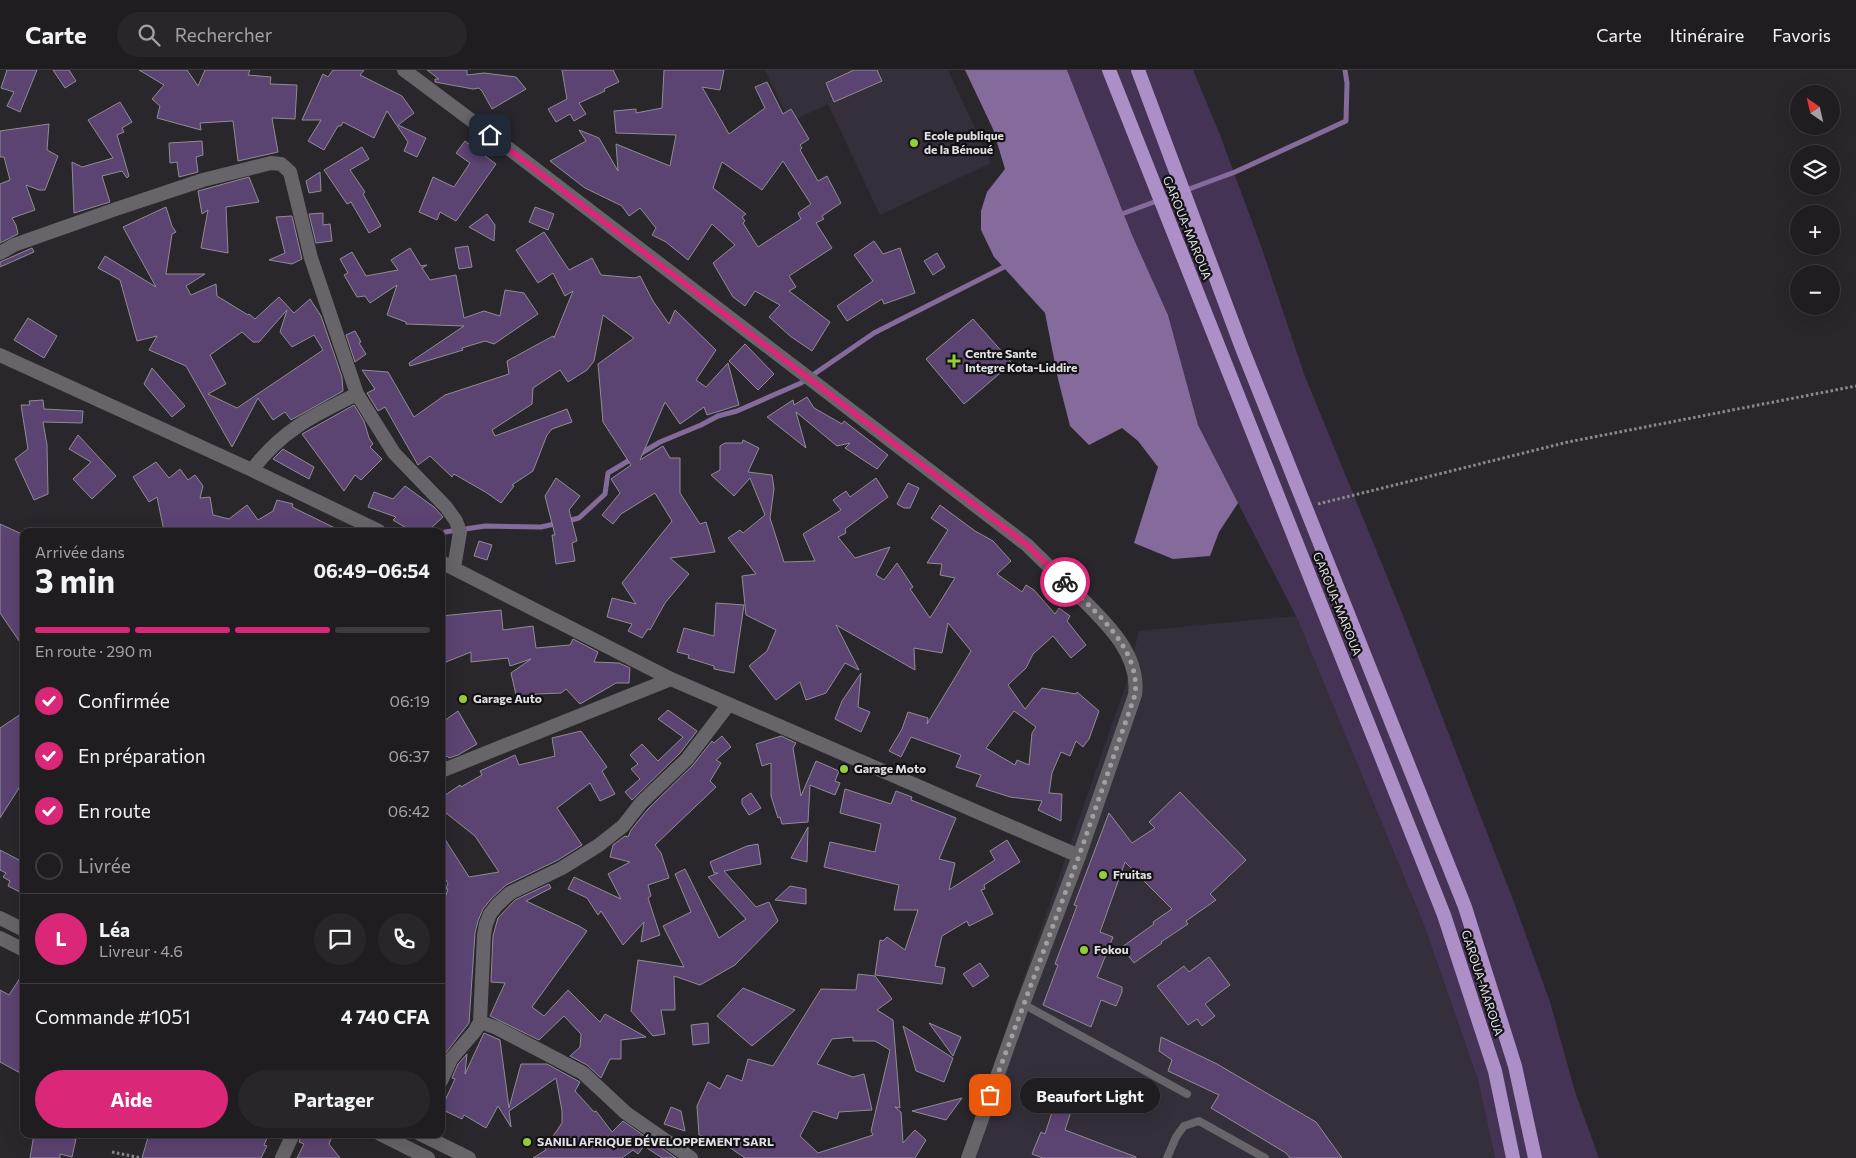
<!DOCTYPE html>
<html lang="fr">
<meta charset="utf-8">
<style>
:root{--surface:#201d21;--page:#28262a;--text:#f1f3f6;--muted:#a2a2a5;--line:#3d3b3f;--accent:#db2777}
body{margin:0;font-family:Commissioner,sans-serif;background:var(--page);color:var(--text);height:100vh;display:flex;flex-direction:column;font-size:19px;white-space:nowrap}
*{box-sizing:border-box;margin:0}
p{font-size:16px;color:var(--muted)}
.icon{flex:none;width:28px;height:28px;fill:none;stroke:currentColor;stroke-width:2;stroke-linecap:round;stroke-linejoin:round}
.map{position:relative;flex:1;overflow:hidden}
.sheet{position:absolute;left:20px;top:458px;width:425px;height:610px;display:flex;flex-direction:column;background:var(--surface);border-radius:10px;box-shadow:0 5px 20px #0002,0 0 0 1px var(--line)}
.sheet>*{flex:none}
.needle{width:32px;rotate:326deg}
.fabs{position:absolute;left:1790px;top:15px;display:grid;gap:10px}
.fabs a{display:grid;place-items:center;width:50px;height:50px;border-radius:50%;background:var(--surface);box-shadow:0 5px 20px #0002,0 0 0 1px var(--line);font-size:25px}
.pin{position:absolute;display:grid;place-items:center;width:42px;height:42px;color:#fff;margin:-21px;border-radius:10px;box-shadow:0 2px 8px #0006}
.courier{position:absolute;display:grid;place-items:center;width:50px;height:50px;margin:-25px;border:4px solid #db2777;border-radius:50%;background:#fff;color:#222;box-shadow:0 1px 6px #0007}
.bubble{position:absolute;height:35px;border-radius:18px;background:var(--surface);box-shadow:0 5px 20px #0002,0 0 0 1px var(--line);font-size:16px;font-weight:700;line-height:35px;text-align:center}
.summary em{font-style:normal;font-weight:700}
.summary div{display:flex;flex-direction:column-reverse}
.summary{display:flex;align-items:center;justify-content:space-between;height:85px;padding:0 15px}
h1{font-size:32px;font-weight:700;line-height:38px}
.bar{display:grid;grid-template-columns:repeat(4,1fr);gap:8px 5px;align-content:center;height:60px;padding:0 15px}
.bar i{height:6px;border-radius:4px;background:var(--line)}
.bar .current{background:var(--accent)}
.bar p{grid-column:span 4}
.line{display:flex;align-items:center;gap:12px;padding:0 15px;border-top:1px solid var(--line)}
.line div{flex:1}
.round{display:grid;place-items:center;flex:none;width:52px;height:52px;border-radius:26px;background:var(--page)}
ol{padding:0 15px;list-style:none}
li{display:flex;align-items:center;gap:15px;height:55px}
li p{margin-inline-start:auto}
li .icon{padding:5px;border-radius:50%;background:var(--accent);color:#fff;stroke-width:4}
li:last-child{color:var(--muted)}
li i{width:28px;height:28px;border:2px solid var(--line);border-radius:50%}
.action{display:flex;gap:10px;margin-top:auto;padding:10px 15px}
.action a{flex:1;height:58px;border-radius:30px;background:var(--accent);color:#fff;font-size:20px;font-weight:700;line-height:58px;text-align:center}
.action a+a{background:var(--page);color:var(--text)}
header{display:flex;align-items:center;gap:30px;box-sizing:border-box;height:70px;padding:0 25px;background:var(--surface);border-bottom:1px solid var(--line)}
header strong{font-size:24px}
nav{display:flex;gap:28px;margin-inline-start:auto;font-size:18px}
.search{width:350px;height:45px;background:var(--page);display:flex;align-items:center;gap:12px;box-sizing:border-box;padding:0 18px;border-radius:28px;color:var(--muted);font-size:19px}
.map>svg:first-child{display:block}
.built{fill:#342f3a}
.green{fill:#443354}
.water{fill:#846b9c}
.lines{fill:none;stroke-linecap:round;stroke-linejoin:round}
.stream{stroke:#846b9c;stroke-width:5}
.building{fill:#5c4472;stroke:#8f8c92;fill-rule:evenodd}
.path{stroke:#8c898e;stroke-width:3;stroke-dasharray:2.5 2.5;stroke-linecap:butt}
.service{stroke:#67646a;stroke-width:8}
.minor{stroke:#67646a;stroke-width:14}
.secondary{stroke:#67646a;stroke-width:14}
.trunk{stroke:#ac8fc6;stroke-width:14}
.done{stroke:#a29fa4;stroke-width:5;stroke-dasharray:0 9}
.route{stroke:#db2777;stroke-width:6}
.poi-dot{fill:#96cc39;stroke:#121113;stroke-width:2}
.labels{text-anchor:middle;stroke-width:4.5;stroke-linejoin:round;paint-order:stroke}
.poi-label{font-size:12px;font-weight:bold;fill:#e2e0e4;stroke:#121113;text-anchor:start}
.street-label{font-size:12px;fill:#e2e0e4;stroke:#121113}
</style>
<header>
<strong>Carte</strong>
<div class="search"><svg class="icon" aria-label="search" viewBox="0 0 24 24"><circle cx="10" cy="10" r="6"/><path d="M15 15l6 6"/></svg>Rechercher</div>
<nav><a>Carte</a><a>Itinéraire</a><a>Favoris</a></nav>
</header>
<div class="map">
<svg width="1856" height="1088" viewBox="0 0 1856 1088">
<rect width="100%" height="100%" fill="#2a272c"/>
<path class="built" d="M765,0H948L991,93L880,145L828,34L790,52Z
M1296,546L1424,855L1478,1010L1495,1088H961L1125,617L1139,561Z"/>
<path class="green" d="M1067,0H1193L1220,65L1261,176L1304,304L1402,543L1515,835L1550,932L1575,1022L1599,1088H1495L1478,1010L1424,855L1296,546L1198,355L1168,245L1132,165Z"/>
<path class="water" d="M965,0H1067L1132,165L1168,245L1198,355L1238,433L1219,462L1210,486L1173,489L1134,473L1158,397L1138,371L1122,358L1089,375L1070,356L1058,309L1045,243L994,187L981,160V141L987,122L1005,99L993,59Z"/>
<g class="lines">
<path class="stream" d="M1119,145L1235,102L1346,51L1347,13L1345,0
M567,451L579,448L605,424L608,403L660,372L701,355L718,346L737,341L801,313L874,263L1008,195
M441,465L445,462L485,456L541,457L559,453"/>
</g>
<path class="building" d="M7,0H37L20,42L7,36L14,22L1,18Z
M53,0H69L76,11L65,18Z
M139,0H187L198,16L205,0H250L248,5L271,7L270,14L297,15L295,49L272,48L278,82L238,91L233,51L200,53L201,60L157,48L160,36L152,29L164,15Z
M333,0H364L360,5L402,26L414,43L398,55L426,68L417,87L404,81L408,72L387,41L374,68L343,52L341,56H338L324,80L308,71L321,50H302L323,4L328,7Z
M427,0H467V5L484,3L516,7L526,19L492,39L482,21L479,18L473,19L435,12V9H439Z
M562,0H613L619,12L604,19L605,21L579,33L586,44L574,51L570,44L556,52L548,39L567,29Z
M664,0H724L720,20L702,17L729,64L765,38L755,17L767,12L783,44L791,39L809,69L800,75L802,78L800,80L818,111L827,106L841,133L822,146L824,149L816,153L832,178L789,206L796,217L789,221L830,252L812,281L790,266L769,247L780,235L755,221L745,236L733,227L713,193L735,175L712,154L688,190L666,172L652,165L656,158L640,138L629,146L622,136L585,118L550,91L586,71L579,60L599,68L618,101L616,74L670,96L676,65L616,63L614,41L636,39V43L662,38ZM783,91L811,134L798,143L801,149L758,177L743,153L745,151L742,147L746,144L713,118L722,92L762,120Z
M854,0H877L882,11L834,32L826,13Z
M120,32L132,52L122,58L124,62L117,65L129,106L127,108L122,101L102,106L110,132L74,143L72,92L82,97L113,88L88,50Z
M49,54L47,80L58,86L45,120H39L26,115L35,140L12,148L16,155L18,164L0,173V114L10,110L4,87H0V61Z
M202,71L203,85L196,87L198,102L179,107L177,92L170,93L169,73Z
M465,71L496,94L456,151L440,142L437,150L419,142L433,107L454,117L470,93L456,83Z
M362,77L369,89L350,100L365,122L363,124L381,156L369,163L351,132L347,134L324,100Z
M320,102L321,121L309,123L306,111Z
M249,107L259,132L226,137L228,183L201,178L208,140L202,144L198,121Z
M166,137L172,156L176,162L172,164L166,204H205L186,216L191,225L216,214L217,226L248,245L249,244L255,249L279,227L294,243L310,229L321,246L342,307L343,321L291,350L285,342L273,350L258,328L232,377L186,296L149,280L157,266L137,271L120,210L98,198L105,186L156,217L123,157ZM287,240L280,262L292,277L314,265L323,280L237,338L208,324L226,314L210,285L242,262L253,272H259Z
M535,137L554,144L548,160L529,152Z
M323,143V155L330,154L332,171L316,173L309,144Z
M487,144L495,155L494,171L469,157Z
M292,146L302,189L292,194L269,190L285,183L276,147Z
M544,162L569,200L592,188L601,205L635,208L640,206L653,231L669,254L675,240L716,280L696,310L706,317L728,293L739,335L707,345L704,337L680,354L665,332L640,390L663,376L670,388H680V423L700,454L706,452L715,482L670,488L689,504L665,533L650,560L648,559L642,568L628,561L632,554L607,547L612,528L636,534L622,513L672,451L655,423L621,444L613,454L602,445L620,423L611,409L631,395L603,352L598,294L634,268L603,245L594,291L587,300L568,312L560,300L533,318L532,334L492,360L495,366L567,339L572,352L552,359L547,365L533,401L512,415L514,416L501,433L487,423L454,404L452,407L430,386L418,395L385,337L378,341L367,323L375,319L362,300L388,302L414,347L445,325L509,304L507,291L553,266L554,268L573,221L565,226L553,203L538,213L516,180Z
M874,171L883,184L900,178L915,223L884,234L882,229L847,251L837,236L873,211L854,185Z
M468,176L472,197L459,199L455,178Z
M32,178L34,182L0,197V192Z
M410,178L421,196L427,195L422,198L430,210L456,205L464,248L484,241L500,246L505,220L524,223L538,244L494,274L485,271L462,278L463,280L410,296L409,293L464,256L406,254V252L387,245L397,215L370,233L365,226L357,227L344,205L348,203L340,189L352,182L366,206L398,200L391,190Z
M937,183L945,197L933,205L924,191Z
M28,248L57,266L44,288L14,270Z
M973,249L1012,293L964,334L926,289Z
M355,261L361,272L359,273L366,284L355,292L346,265Z
M745,274L774,304L758,320L729,291Z
M152,298L185,336L172,347L144,314Z
M807,327L814,338L842,354L844,351L888,385L877,399L845,378L850,373L837,376L796,342L806,378L767,347L793,330L794,335Z
M43,330L44,339L83,341L82,353L43,352L47,375L48,424L34,430L15,389L28,379L21,335H30L29,331Z
M354,335L364,351L369,368L373,374L370,377L382,389L361,410L355,405L344,421L302,364Z
M78,365L116,406L92,429L73,409L91,392L69,379Z
M743,370L759,378L748,402L772,405L774,419L770,448L784,492L815,491L803,464L841,440L833,430L846,421L850,427L876,408L888,427L845,459L846,463L838,467L855,488L890,477L876,505L884,510L897,493L913,517L910,519L930,548L955,508L940,505L942,494L927,493L948,460L931,448L940,435L975,461L993,471L1011,491L997,504L1022,522L1026,515L1034,520L1055,544L1059,538L1070,546L1067,551L1086,575L1071,588L1053,566L1033,584L1026,598L1008,615L1025,639L1042,618L1076,624L1077,622L1099,641L1089,669L1083,677L1076,671L1070,686L1061,682L1052,703L1049,723L1062,724L1061,751L1038,740L1042,731L1010,727L976,716L981,705L956,697L961,685L911,667L901,687L889,681L902,659L908,642L928,648L927,654L971,581L948,553L942,583L914,578L915,600L836,555L859,600L845,593L826,623L806,630L800,612L776,630L749,596L767,581L776,560L746,545L742,506L756,504L728,468L740,460L743,463L765,445L750,408L734,426L711,405L720,400V376L725,373H742ZM1014,641L1036,657L1032,663L1029,695L1017,690L1015,695L986,678Z
M283,379L314,397L309,409L273,389Z
M156,392L169,408L180,399L188,410L195,405L203,416L200,428L210,427L213,445L229,449L247,435L258,450L273,441L277,430L293,434L292,437L341,461H164L157,427L149,432L133,407Z
M556,408L580,426L569,440L577,471L572,473L575,491L556,494L552,465H555L545,426Z
M908,413L919,418L910,438H904L897,434Z
M405,416L434,437L443,447L428,461H411L393,450L396,447L368,437L374,422L393,429Z
M0,454L24,465V578L0,543Z
M479,471L492,475L487,490L474,486Z
M716,533L744,535L734,603L714,599V596L688,588L689,585L677,582L684,558L714,566Z
M501,540L503,560L533,556L536,578L570,575L573,569L598,582L594,592L619,593L630,598L629,613H616L580,634L566,619L561,623L537,624L517,629L511,603L531,589L510,596L508,588L471,592V582L441,594V546Z
M861,603L858,637L870,642L861,662L835,649L842,631Z
M668,640L697,661L680,683L632,730L625,722L640,709L631,699L638,694L630,685L642,674L658,691L683,667L658,649Z
M458,641L477,674L458,685L449,688L447,686L441,688V653Z
M24,642V710L0,748V658Z
M581,661L607,697L602,701L615,724L600,731L590,713L557,738L582,775L558,790L506,815L491,829L483,839L478,851L475,863L469,953L441,989V913L443,888H442L441,840L448,819H446L448,813L441,803V763L469,807L499,802L475,766L441,739V728L460,715L461,717L482,705L480,701L515,685L519,695L555,686L552,668Z
M722,666L731,677L716,690L721,693L710,711L716,717L655,775L661,783L669,808L648,815L651,826L648,828L660,865L641,872L644,852L623,875L601,841L598,845L587,828L568,819L574,807L621,829L608,804L630,792L610,787L613,775L625,766L628,767L631,760L648,739L693,695L712,671L714,673Z
M781,666L796,673L793,678L801,726L816,691L839,701L835,711L840,713L835,725L810,715L808,752L782,754L780,747L778,748L771,726V693L762,696L756,674Z
M845,719L891,734L896,721L912,727L911,730L956,748L939,789L955,793L949,820L995,790L990,781L1007,770L1020,792L984,815L985,819L981,820L993,844L969,856L967,851L942,866L935,896L945,898L942,914L875,905L880,870L883,871L887,867L905,880L918,840H894L899,815L824,797L830,772L875,782L881,754L840,743Z
M1180,722L1246,790L1210,824L1216,830L1186,851L1188,854L1161,872L1162,873L1134,893L1122,877L1154,854L1153,852L1172,839L1125,792L1100,862L1113,867L1097,907L1122,917V922L1116,936L1101,930L1091,957L1043,935L1058,895L1055,894L1077,836L1074,835L1109,743L1132,773L1155,758L1149,752Z
M751,723L761,738L749,745L742,734V729Z
M808,757L807,792L791,788Z
M758,774L761,794L724,801L756,837L769,832L778,851L735,895L700,915L674,906L675,940H661L665,964L653,966L631,941L638,890L684,897L663,856L691,842L675,804L685,799L719,868L746,849L708,807L718,803H714L710,792L747,776Z
M0,780L21,791L24,787V824L8,816L10,811L3,807L6,803L0,800Z
M549,814L551,818L526,831L579,856L587,861L532,937L544,946L568,920L600,952L605,944L646,967L621,970V989H610L601,1008L587,995L570,986L580,977L581,964L564,946L539,970L490,946L505,913L491,912L493,866L498,848L515,830Z
M790,816L806,819V834L775,830Z
M1209,887L1230,915L1205,934L1215,946L1202,956L1197,949L1188,955L1157,916L1184,896L1189,902Z
M980,893L989,906L973,917L963,904Z
M24,902V1005L0,992V920L9,925Z
M858,904L875,906L892,929L877,940L893,950L900,1038L895,1037L901,1042L903,1073L915,1060L926,1070L915,1088H745L723,1073L699,1065L697,1036L708,1012L720,1019L727,1005L742,1011L748,989L773,996L821,919L856,920ZM853,967V971H875L890,980L871,1061L873,1065L818,1083L800,1066L813,1041L837,1049L839,1042L872,1040L864,1004L853,1007L817,994L832,969Z
M743,918L795,940L752,976L717,946Z
M708,953L709,973L693,975L691,955Z
M929,953L961,967L953,986Z
M903,956L953,988L944,1012L916,1001Z
M484,963L500,970L509,1038L521,994H547L580,1012L575,1021L594,1042L596,1041L612,1062L623,1051L676,1088H662L644,1076L638,1084L633,1080L622,1088H533L546,1080L545,1078L562,1053V1041L556,1008L509,1041L511,1057L498,1036L486,1058L464,1045L462,1049L441,1039L455,1009L452,1008L458,994L467,984L465,1004Z
M1161,967L1217,994L1316,1052L1342,1088H1290L1286,1083L1211,1038L1219,1025L1168,1001L1172,990L1159,981Z
M962,1028L946,1050L912,1041Z
M1054,1036L1071,1041L1065,1060L1136,1087V1088H1043L1032,1084L1041,1062L1045,1064Z
M671,1037L681,1041L685,1061L664,1054Z
M34,1064L76,1069L72,1087L60,1084V1088H30Z
M149,1064H269L264,1075L267,1076L261,1088H142Z
M302,1064H333L329,1074L340,1088H297L304,1074L299,1072Z"/>
<g class="lines">
<path class="path" d="M1318,434L1568,372L1856,316
M112,1082L141,1088"/>
<path class="service" d="M1023,934L1187,1024
M1167,1088L1176,1067L1184,1056L1199,1051L1265,1088"/>
<path class="minor" d="M0,183L14,175L116,139L203,110L271,93L281,94L290,102L311,188L357,324L394,383L446,437L456,451L460,462L454,498
M0,285L252,400L379,461
M252,400C282,360 314,345 357,324
M441,492L671,609L1079,786
M441,701L671,609
M480,952L497,958L583,1003L626,1043L691,1088
M441,1011L451,989L475,961L480,952L484,865L486,854L490,844L497,835L510,823L562,798L599,775L623,756L641,733L687,689L729,634
M282,1088L293,1064"/>
<path class="secondary" d="M404,0L491,65L1027,475C1042,490 1058,505 1073,520C1101,548 1141,582 1135,625L1079,786L1023,934L968,1088
M0,848L24,860
M0,868L24,880
M380,1064L428,1088
M420,1064L469,1088"/>
<path class="trunk" d="M1109,0L1444,845L1495,1001L1513,1088
M1138,0L1242,278L1465,837L1515,996L1535,1088"/>
</g>
<g class="lines">
<path class="done" d="M990,1025L1079,786L1135,625C1141,578 1095,542 1065,512"/>
<path class="route" d="M490,65L1027,475L1065,512"/>
</g>
<g class="poi-dot">
<circle cx="914" cy="73" r="5"/>
<path d="M951.5 283.5h5v5h5v5h-5v5h-5v-5h-5v-5h5z"/>
<circle cx="463" cy="629" r="5"/>
<circle cx="844" cy="699" r="5"/>
<circle cx="1103" cy="805" r="5"/>
<circle cx="1084" cy="880" r="5"/>
<circle cx="527" cy="1072" r="5"/>
</g>
<g class="labels">
<g class="poi-label">
<text x="924" y="70">Ecole publique<tspan x="924" dy="14">de la Bénoué</tspan></text>
<text x="965" y="288">Centre Sante<tspan x="965" dy="14">Integre Kota-Liddire</tspan></text>
<text x="473" y="633">Garage Auto</text>
<text x="854" y="703">Garage Moto</text>
<text x="1113" y="809">Fruitas</text>
<text x="1094" y="884">Fokou</text>
<text x="537" y="1076">SANILI AFRIQUE DÉVELOPPEMENT SARL</text>
</g>
<g class="street-label">
<text transform="translate(1187 158) rotate(68)" y="4">GAROUA-MAROUA</text>
<text transform="translate(1337 534) rotate(68)" y="4">GAROUA-MAROUA</text>
<text transform="translate(1482 913) rotate(72)" y="4">GAROUA-MAROUA</text>
</g>
</g>
</svg>
<div class="fabs">
<a><svg class="needle" viewBox="-14 -14 28 28"><path d="M0-13l5 13h-10z" fill="#e53935"/><path d="M0 13l5-13h-10z" fill="#a2a2a5"/></svg></a>
<a><svg class="icon" aria-label="layers" viewBox="0 0 24 24"><path d="M12 4l9 5-9 5-9-5zM3 14l9 5 9-5"/></svg></a>
<a>+</a>
<a>−</a>
</div>
<div class="pin" style="left:990px;top:1025px;background:#ea580c"><svg class="icon" aria-label="bag" viewBox="0 0 24 24"><path d="M5 8h14l-1 12H6zM9 8a3 3 0 0 1 6 0"/></svg></div>
<div class="pin" style="left:490px;top:65px;background:#1f2937"><svg class="icon" aria-label="home" viewBox="0 0 24 24"><path d="M3 11l9-7 9 7M6 9v11h12V9"/></svg></div>
<div class="courier" style="left:1065px;top:512px"><svg class="icon" aria-label="bike" viewBox="0 0 24 24"><circle cx="6" cy="16" r="4"/><circle cx="18" cy="16" r="4"/><path d="M6 16l4-8h5l3 8M10 8l3 8H6M13 5h3"/></svg></div>
<div class="bubble" style="left:1020px;top:1008px;width:140px">Beaufort Light</div>
<section class="sheet">
<div class="summary"><div><h1>3 min</h1><p>Arrivée dans</p></div><em>06:49–06:54</em></div>
<div class="bar"><i class="current"></i><i class="current"></i><i class="current"></i><i></i><p>En route · 290 m</p></div>
<ol>
<li><svg class="icon" aria-label="check" viewBox="0 0 24 24"><path d="M5 12l5 5 9-10"/></svg>Confirmée<p>06:19</p></li>
<li><svg class="icon" aria-label="check" viewBox="0 0 24 24"><path d="M5 12l5 5 9-10"/></svg>En préparation<p>06:37</p></li>
<li><svg class="icon" aria-label="check" viewBox="0 0 24 24"><path d="M5 12l5 5 9-10"/></svg>En route<p>06:42</p></li>
<li><i></i>Livrée</li>
</ol>
<div class="line" style="height:90px"><b class="round" style="background:var(--accent);color:#fff">L</b><div><b>Léa</b><p>Livreur · 4.6</p></div><a class="round"><svg class="icon" aria-label="chat" viewBox="0 0 24 24"><path d="M4 5h16v11H9l-5 4z"/></svg></a><a class="round"><svg class="icon" aria-label="phone" viewBox="0 0 24 24"><path d="M5 4h4l2 5-3 2q2 4 5 5l2-3 5 2v4C11 20 4 13 5 4z"/></svg></a></div>
<div class="line" style="height:65px"><div>Commande #1051</div><b>4 740 CFA</b></div>
<div class="action"><a>Aide</a><a>Partager</a></div>
</section>
</div>
